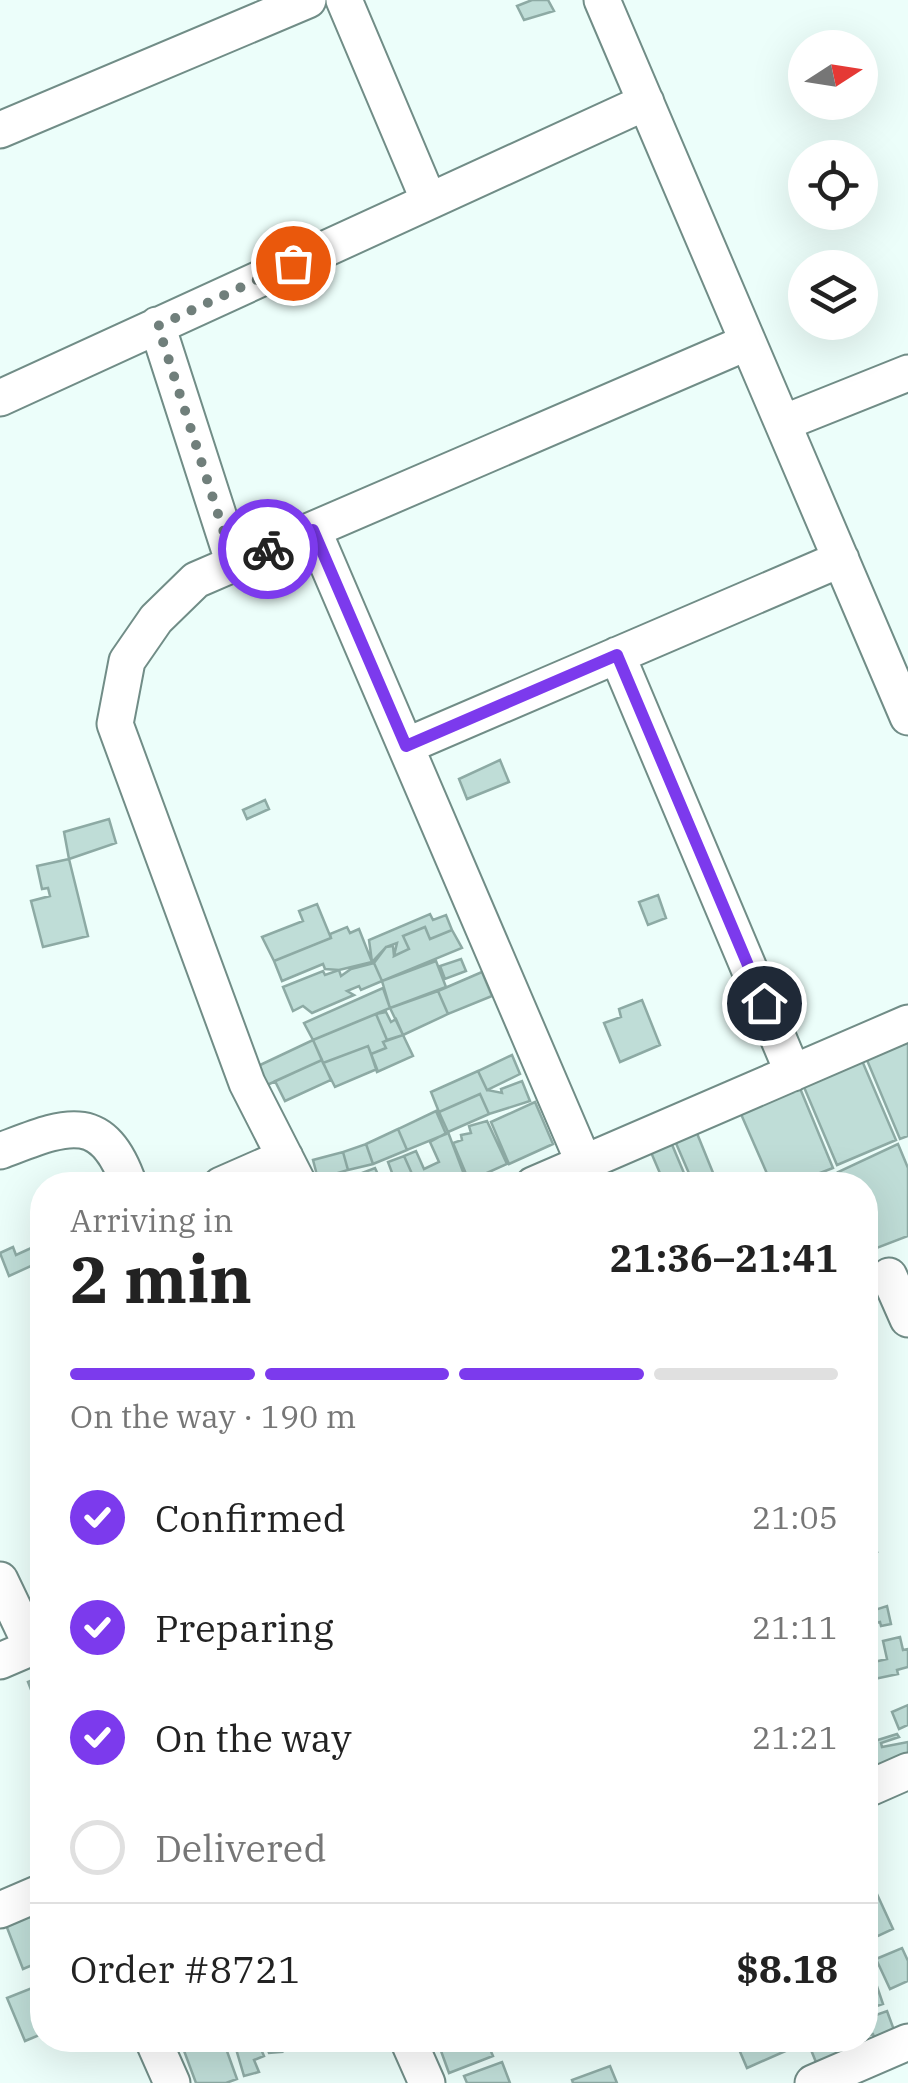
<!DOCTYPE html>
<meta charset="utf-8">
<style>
:root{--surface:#fff;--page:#f6f6f6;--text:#222;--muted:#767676;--line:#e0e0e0;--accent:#7c3aed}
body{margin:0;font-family:"IBM Plex Serif",serif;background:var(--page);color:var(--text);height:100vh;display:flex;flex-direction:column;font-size:38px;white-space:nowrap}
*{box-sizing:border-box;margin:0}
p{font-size:32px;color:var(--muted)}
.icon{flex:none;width:55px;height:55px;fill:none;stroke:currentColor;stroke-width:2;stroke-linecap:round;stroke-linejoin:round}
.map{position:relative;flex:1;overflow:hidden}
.drawer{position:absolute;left:30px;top:1172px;width:848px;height:880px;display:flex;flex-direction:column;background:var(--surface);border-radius:40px;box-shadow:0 10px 40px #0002}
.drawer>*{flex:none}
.needle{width:65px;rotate:78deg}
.fabs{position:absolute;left:788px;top:30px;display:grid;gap:20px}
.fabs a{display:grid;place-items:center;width:90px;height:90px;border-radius:50%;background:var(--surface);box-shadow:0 10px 40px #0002;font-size:50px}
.pin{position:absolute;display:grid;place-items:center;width:85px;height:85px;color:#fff;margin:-42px;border:5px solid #fff;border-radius:50%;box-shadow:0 2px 10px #0007}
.courier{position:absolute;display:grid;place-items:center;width:100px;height:100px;margin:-50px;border:8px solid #7c3aed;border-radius:50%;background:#fff;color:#222;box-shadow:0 2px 12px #0007}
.headline em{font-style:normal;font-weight:700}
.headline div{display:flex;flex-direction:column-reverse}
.headline{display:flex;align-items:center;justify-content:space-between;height:170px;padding:0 40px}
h1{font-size:65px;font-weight:700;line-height:75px}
.bar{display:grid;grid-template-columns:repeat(4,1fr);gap:15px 10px;align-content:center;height:120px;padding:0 40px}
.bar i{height:12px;border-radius:8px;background:var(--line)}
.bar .on{background:var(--accent)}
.bar p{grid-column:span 4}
.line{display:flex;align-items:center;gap:25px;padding:0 40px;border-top:2px solid var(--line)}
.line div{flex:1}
ol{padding:0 40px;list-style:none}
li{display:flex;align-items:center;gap:30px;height:110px}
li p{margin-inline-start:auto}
li .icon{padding:10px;border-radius:50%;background:var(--accent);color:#fff;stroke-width:4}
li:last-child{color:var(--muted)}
li i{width:55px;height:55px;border:5px solid var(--line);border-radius:50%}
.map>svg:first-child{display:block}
.building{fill:#bfddd7;stroke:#8daaa4;stroke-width:2.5}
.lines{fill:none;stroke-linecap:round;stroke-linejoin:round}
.street-casing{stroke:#718d87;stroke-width:39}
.street{stroke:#fff;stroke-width:35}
.done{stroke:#707f7b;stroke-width:10;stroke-dasharray:0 18}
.route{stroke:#7c3aed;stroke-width:12}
</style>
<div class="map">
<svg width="908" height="2083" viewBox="0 0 908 2083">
<rect width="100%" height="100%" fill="#ecfefa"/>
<path class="building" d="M532,0H548L554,11L524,20L517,6Z
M500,760L509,782L467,799L459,779Z
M265,800L269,809L247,819L243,810Z
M109,819L116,843L69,859L64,832Z
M69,859L88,936L43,947L31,901L50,896L48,888L42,889L37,866Z
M658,895L666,918L648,925L639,902Z
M317,904L331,938L274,961L262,937L303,921L299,911Z
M430,914L433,920L446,915L452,930L430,939L425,927L403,936L409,949L394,956L397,943L386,947L372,962L369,940Z
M347,927L350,933L359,929L372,962L339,970L325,969L323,964L282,981L274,961L331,938L330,934Z
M425,927L430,939L452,930L462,948L382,981L374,963L386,947L393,946L394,956L409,949L403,936Z
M461,959L466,971L445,979L440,966Z
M436,961L446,987L390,1008L382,981Z
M374,963L382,981L361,990L359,986L347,991L354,995L312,1013L303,1006L293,1011L283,987L323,971L325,975L339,970L341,976L351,969Z
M482,972L492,996L448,1014L438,991Z
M383,988L390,1008L313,1040L304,1023Z
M438,991L448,1014L403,1035L390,1008Z
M642,1000L660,1045L620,1062L604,1023L621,1017L619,1009Z
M386,1012L391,1022L396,1019L403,1035L387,1040L376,1014Z
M376,1014L387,1040L383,1042L386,1048L371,1054L368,1046L323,1063L313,1040Z
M403,1035L413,1056L377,1072L371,1054L386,1048L383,1042Z
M905,1037L908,1043V1136L900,1139L864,1053Z
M313,1040L322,1060L265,1086L258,1066Z
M368,1046L377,1069L335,1087L323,1063Z
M512,1055L520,1074L487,1090L478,1071Z
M860,1056L896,1140L837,1165L801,1080Z
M322,1060L331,1080L285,1101L275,1081Z
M478,1071L487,1090L502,1093L501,1089L522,1081L530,1101L489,1114L480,1094L439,1112L431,1092Z
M797,1081L833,1168L789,1185H772L737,1105Z
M480,1094L489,1114L448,1132L439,1112Z
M535,1102L553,1144L509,1164L491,1122Z
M436,1111L446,1134L407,1150L398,1129Z
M487,1121L507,1164L469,1181L453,1143L462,1140L461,1135L471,1133L469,1126Z
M694,1126L718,1185H694L672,1134Z
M398,1129L407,1150L373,1164L366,1144Z
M448,1132L465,1177L448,1185H417L404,1156L416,1151L424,1169L439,1162L430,1142Z
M668,1135L689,1185H665L647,1143Z
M366,1144L373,1164L348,1170L343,1152Z
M898,1144L908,1168V1236L869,1251L865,1240V1185H844L838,1172Z
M343,1152L348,1170L318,1179L313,1160Z
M404,1156L417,1185H367L362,1173L375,1168L382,1183L394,1178L388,1162Z
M607,1166L615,1185H569Z
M42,1237V1261L9,1276L0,1253L13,1247L16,1255L40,1244L38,1239Z
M865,1531L877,1552L865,1557Z
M887,1606L891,1624L881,1626L880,1622L867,1625L865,1613Z
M900,1637L903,1650L908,1649V1667L897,1670L898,1674L865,1681V1664L887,1659L883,1641Z
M42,1676V1718L28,1682Z
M908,1705V1725L899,1729L892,1712Z
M897,1734L899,1737L881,1743L882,1747L908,1742V1767L865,1776V1744Z
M865,1868L893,1929L865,1942Z
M42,1911V1961L23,1969L6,1925Z
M902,1948L908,1961V1981L890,1989L876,1959Z
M868,1960L883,2004L865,2010V1961Z
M42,1984V2034L25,2041L7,1998Z
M887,2011L898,2041L878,2048L873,2034L865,2037V2019Z
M180,2040H223L237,2079L226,2083H196Z
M241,2040H257L264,2056L254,2060L259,2072L244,2076L234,2042Z
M264,2040H277L282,2052L269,2053Z
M437,2040H486L493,2056L449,2073Z
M735,2040H786L790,2049L747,2068Z
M807,2040H849L856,2057L820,2072Z
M502,2062L510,2083H467L464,2076Z
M610,2066L617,2083H573L572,2080Z"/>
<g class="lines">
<g class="street-casing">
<path id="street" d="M344,0L429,201
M602,0L908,717
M0,130L308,0
M157,325L234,564
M0,398L646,102
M783,423L908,373
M313,530L584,1163
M617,655L793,1073
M406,746L841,559
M0,1151C62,1128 102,1106 129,1185
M221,1185L285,1157
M299,1185L247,1083L115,724L127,661L156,619L196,580L748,342
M533,1185L908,1023
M889,1276L908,1319
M0,1580L32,1647
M0,1661L42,1643
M865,1790L908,1771
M0,1910L42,1892
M153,2040L172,2083
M408,2040L427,2083
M813,2083L908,2042"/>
</g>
<use href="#street" class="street"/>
</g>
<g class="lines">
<path class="done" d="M268,549L234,564L158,326L293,263"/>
<path class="route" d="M268,549L313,530L406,746L617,655L764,1003"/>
</g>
</svg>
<div class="fabs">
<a><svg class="needle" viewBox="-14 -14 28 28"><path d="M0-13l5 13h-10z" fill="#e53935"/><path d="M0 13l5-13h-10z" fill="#767676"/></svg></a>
<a><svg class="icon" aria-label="locate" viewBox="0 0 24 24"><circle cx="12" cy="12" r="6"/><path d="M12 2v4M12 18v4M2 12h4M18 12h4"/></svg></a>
<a><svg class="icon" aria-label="layers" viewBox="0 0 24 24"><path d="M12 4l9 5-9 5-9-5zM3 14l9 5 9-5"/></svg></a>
</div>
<div class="pin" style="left:293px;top:263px;background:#ea580c"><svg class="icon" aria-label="bag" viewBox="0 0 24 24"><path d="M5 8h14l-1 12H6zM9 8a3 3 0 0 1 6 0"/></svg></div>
<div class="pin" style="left:764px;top:1003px;background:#1f2937"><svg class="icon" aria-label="home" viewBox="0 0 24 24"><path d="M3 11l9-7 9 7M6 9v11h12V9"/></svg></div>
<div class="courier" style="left:268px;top:549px"><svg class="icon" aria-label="bike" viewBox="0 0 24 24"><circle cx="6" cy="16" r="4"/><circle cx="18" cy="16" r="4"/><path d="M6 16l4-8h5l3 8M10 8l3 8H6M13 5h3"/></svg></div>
<section class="drawer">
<div class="headline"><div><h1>2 min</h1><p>Arriving in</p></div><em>21:36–21:41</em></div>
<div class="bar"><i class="on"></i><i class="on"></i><i class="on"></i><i></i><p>On the way · 190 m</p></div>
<ol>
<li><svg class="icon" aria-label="check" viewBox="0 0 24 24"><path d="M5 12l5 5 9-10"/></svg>Confirmed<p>21:05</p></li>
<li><svg class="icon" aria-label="check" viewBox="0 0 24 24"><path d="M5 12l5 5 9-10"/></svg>Preparing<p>21:11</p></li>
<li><svg class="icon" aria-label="check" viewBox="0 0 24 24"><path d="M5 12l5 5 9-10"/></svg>On the way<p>21:21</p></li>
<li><i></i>Delivered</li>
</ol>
<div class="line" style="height:130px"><div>Order #8721</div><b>$8.18</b></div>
</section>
</div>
